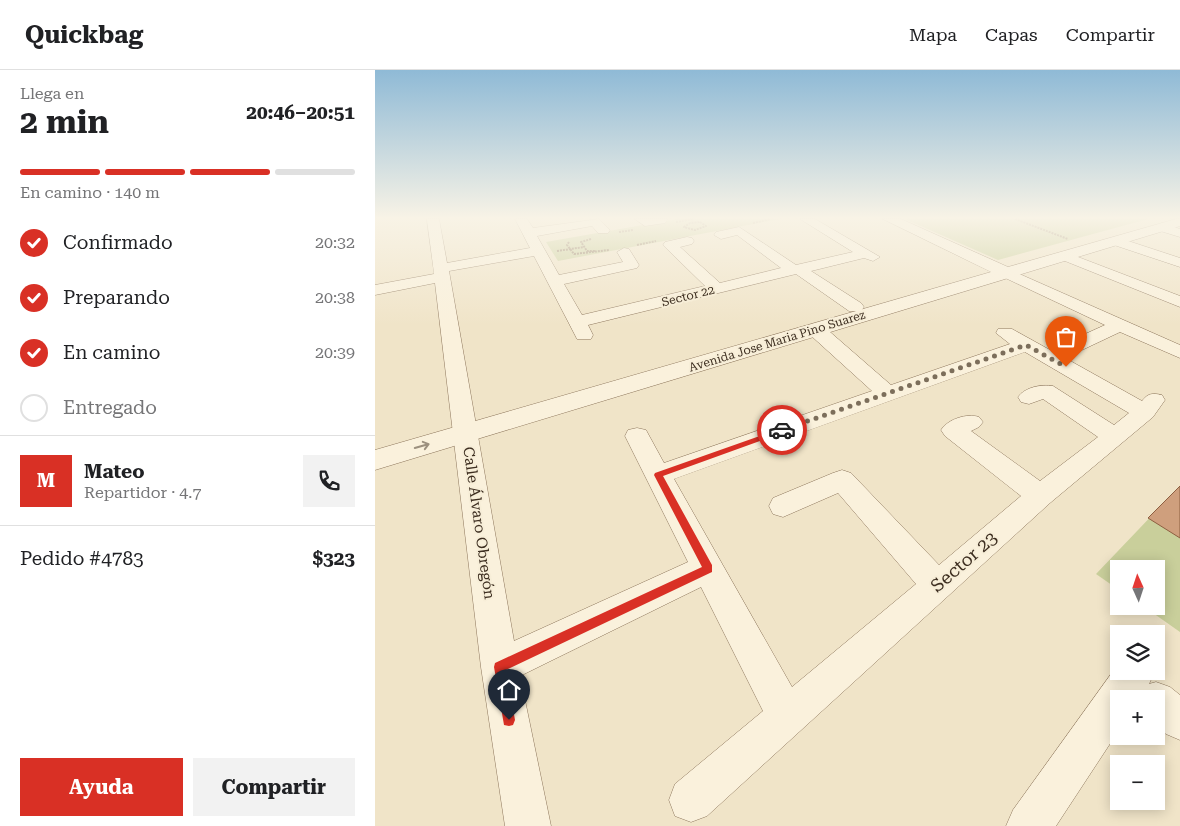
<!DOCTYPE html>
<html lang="es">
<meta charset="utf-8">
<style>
:root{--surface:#fff;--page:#f2f2f2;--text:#202124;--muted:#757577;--line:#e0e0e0;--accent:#d93025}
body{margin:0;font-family:"Roboto Serif",serif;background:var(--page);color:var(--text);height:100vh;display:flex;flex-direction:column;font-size:19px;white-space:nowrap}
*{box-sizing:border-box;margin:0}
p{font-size:16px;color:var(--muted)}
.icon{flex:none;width:28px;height:28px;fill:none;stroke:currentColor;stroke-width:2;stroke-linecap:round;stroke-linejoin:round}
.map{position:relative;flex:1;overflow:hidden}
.details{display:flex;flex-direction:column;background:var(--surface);width:375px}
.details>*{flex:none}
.needle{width:32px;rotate:357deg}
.fabs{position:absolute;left:735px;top:490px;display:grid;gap:10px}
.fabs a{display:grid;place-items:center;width:55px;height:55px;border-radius:0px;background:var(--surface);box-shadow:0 2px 12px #0003;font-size:25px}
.pin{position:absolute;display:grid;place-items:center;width:42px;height:42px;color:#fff;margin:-51px -21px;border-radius:50% 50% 50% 0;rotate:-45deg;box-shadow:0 0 5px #0007}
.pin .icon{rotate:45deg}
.courier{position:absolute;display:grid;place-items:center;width:50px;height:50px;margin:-25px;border:4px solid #d93025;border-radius:50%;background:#fff;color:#222;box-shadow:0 1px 6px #0007}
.overview em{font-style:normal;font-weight:700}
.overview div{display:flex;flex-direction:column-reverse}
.overview{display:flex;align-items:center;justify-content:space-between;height:85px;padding:0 20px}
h1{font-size:32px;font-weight:700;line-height:38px}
.bar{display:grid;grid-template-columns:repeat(4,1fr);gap:8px 5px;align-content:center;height:60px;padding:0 20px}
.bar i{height:6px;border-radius:4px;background:var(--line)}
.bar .active{background:var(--accent)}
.bar p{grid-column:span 4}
.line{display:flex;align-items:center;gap:12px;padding:0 20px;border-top:1px solid var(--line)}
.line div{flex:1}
.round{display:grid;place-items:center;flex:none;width:52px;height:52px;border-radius:0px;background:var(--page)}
ol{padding:0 20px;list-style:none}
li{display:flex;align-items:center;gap:15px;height:55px}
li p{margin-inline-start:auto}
li .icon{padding:5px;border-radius:50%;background:var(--accent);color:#fff;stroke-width:4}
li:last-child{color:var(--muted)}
li i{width:28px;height:28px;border:2px solid var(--line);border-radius:50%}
.button{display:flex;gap:10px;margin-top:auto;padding:10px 20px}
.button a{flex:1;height:58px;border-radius:0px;background:var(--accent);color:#fff;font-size:20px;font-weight:700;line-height:58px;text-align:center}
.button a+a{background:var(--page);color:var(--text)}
header{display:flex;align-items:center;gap:30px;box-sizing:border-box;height:70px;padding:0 25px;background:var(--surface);border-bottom:1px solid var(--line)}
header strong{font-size:24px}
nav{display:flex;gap:28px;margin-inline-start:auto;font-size:18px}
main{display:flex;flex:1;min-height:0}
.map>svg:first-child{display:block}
.green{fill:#c9cf9b}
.building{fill:#cf9f7d;stroke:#8d5f41}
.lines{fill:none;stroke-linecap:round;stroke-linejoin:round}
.minor-casing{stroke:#8d765c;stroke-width:1}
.tertiary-casing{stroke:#8d765c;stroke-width:1}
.path{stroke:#8d765c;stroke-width:2;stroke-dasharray:2 1;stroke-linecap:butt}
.minor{fill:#faf1dc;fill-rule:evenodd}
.tertiary{fill:#faf1dc;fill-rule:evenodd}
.oneway{stroke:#9c907e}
.route{fill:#d93025}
.done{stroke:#7c6e5b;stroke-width:5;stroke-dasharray:0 9}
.labels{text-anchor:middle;stroke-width:4;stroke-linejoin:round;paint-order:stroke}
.far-street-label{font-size:12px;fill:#3d2e20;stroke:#f7eed8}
.street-label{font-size:15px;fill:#3d2e20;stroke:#f7eed8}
.near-street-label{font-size:18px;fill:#3d2e20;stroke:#f7eed8}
</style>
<header>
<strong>Quickbag</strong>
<nav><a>Mapa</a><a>Capas</a><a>Compartir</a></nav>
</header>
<main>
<section class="details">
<div class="overview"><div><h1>2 min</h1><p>Llega en</p></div><em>20:46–20:51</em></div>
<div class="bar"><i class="active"></i><i class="active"></i><i class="active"></i><i></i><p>En camino · 140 m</p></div>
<ol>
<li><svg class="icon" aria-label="check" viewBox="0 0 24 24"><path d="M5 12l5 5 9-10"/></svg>Confirmado<p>20:32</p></li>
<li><svg class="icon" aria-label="check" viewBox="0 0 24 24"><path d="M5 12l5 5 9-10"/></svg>Preparando<p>20:38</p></li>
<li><svg class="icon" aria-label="check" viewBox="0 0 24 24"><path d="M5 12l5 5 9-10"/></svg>En camino<p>20:39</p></li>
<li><i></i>Entregado</li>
</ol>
<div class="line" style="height:90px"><b class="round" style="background:var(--accent);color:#fff">M</b><div><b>Mateo</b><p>Repartidor · 4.7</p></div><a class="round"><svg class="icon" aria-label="phone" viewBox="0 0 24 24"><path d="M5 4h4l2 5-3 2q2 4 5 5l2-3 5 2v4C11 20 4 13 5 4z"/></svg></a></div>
<div class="line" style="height:65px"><div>Pedido #4783</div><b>$323</b></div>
<div class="button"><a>Ayuda</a><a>Compartir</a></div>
</section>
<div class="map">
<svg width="805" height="756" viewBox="0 0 805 756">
<rect width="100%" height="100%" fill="#f0e4c8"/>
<path class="green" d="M302,149H405L183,191L171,172Z
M530,149H773L623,190Z
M805,416V562L768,536H781V499H744V520L721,504Z"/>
<path class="building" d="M805,416V468L773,448Z"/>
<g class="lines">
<g class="minor-casing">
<path id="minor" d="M52,149H64L72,193L155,178L140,149H152L158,158L224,149L235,160L233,163H223L217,156L162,166L184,205L248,192L242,182L249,178L254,179L264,195L262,198L189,214L207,245L330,216L288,175L290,172L312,167L317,168L319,171L317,174L305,177L345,213L406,198L362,165L346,169L339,165L341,162L364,157L421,195L478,182L425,149H440L505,187L498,191L489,188L436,201L486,233L489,237L486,241H474L421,204L213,255L218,265L216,269H202L200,265L159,186L74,201L139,571L313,492L250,366L253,360L262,358L271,360L289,393L497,321L433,263L431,259L433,255H447L516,315L635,274L621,263L623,259H637L675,280L730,255L626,206L623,203L631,198L805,275V288L745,262L690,288L767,331C773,323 778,323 787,325L790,330L778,347L675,433L332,746L316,752L300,746L294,730L300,714L388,641L326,517L145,606L176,756H130L106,597L60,213L0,225V215L59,204ZM650,282L754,343L739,355L678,316C667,314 650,317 643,327L646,332L654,334L668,329L723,367L665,411L596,361L604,357L608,352L604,347C592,343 573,349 566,360L570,366L646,426L564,495L476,403L467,400L458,403L398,428L394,436L398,444L408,447L463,423L541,514L417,617L299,409Z
M260,149H292V150L290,153L270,156Z
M787,153L805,159V167L782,160L781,157Z
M741,167L805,188V197L736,174L734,171Z
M690,182L805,226V237L685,189L683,186Z
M744,593V601H780L774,614L781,612L795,617L805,625V670L791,664L781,656V629H744V660L681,756H631L638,740Z"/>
</g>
<g class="tertiary-casing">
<path id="tertiary" d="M508,149H526L633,197L801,149H805V156L0,400V380L616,202Z"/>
</g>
<path class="path" d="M640,149L693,169
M301,152L318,149
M325,152L331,156L320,160L309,157L315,153Z
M378,153L395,149
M244,162L258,160
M216,169L206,172L212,181H221
M194,172L192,175L199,184L234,180
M262,175L281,171
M182,181L209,177"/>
<use href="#minor" class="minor"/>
<use href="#tertiary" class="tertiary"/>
</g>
<defs><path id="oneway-shaft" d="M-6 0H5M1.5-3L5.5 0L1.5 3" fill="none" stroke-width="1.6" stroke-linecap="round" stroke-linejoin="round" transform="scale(1.25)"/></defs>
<use class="oneway" href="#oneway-shaft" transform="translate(47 376) rotate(-16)"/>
<linearGradient id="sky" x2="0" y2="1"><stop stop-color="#8fbad6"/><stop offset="0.58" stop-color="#f8f3e6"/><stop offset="1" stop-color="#f8f3e6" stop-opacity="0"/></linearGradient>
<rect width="805" height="255" fill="url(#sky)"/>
<path class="route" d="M407,358L410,359V362L288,406L337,495V502L131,600L140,650L138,655L134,656L129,655L119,597L120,593L327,497L279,405L280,403Z"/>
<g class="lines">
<path class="done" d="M407,360L651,275L691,297"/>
</g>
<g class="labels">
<g class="far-street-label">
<text transform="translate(313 226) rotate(-14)" y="4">Sector 22</text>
<text transform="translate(402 271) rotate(-17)" y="4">Avenida Jose Maria Pino Suarez</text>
</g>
<g class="street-label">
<text transform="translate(104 453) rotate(82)" y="5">Calle Álvaro Obregón</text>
</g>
<g class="near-street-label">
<text transform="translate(589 492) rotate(-41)" y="6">Sector 23</text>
</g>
</g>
</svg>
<div class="fabs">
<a><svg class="needle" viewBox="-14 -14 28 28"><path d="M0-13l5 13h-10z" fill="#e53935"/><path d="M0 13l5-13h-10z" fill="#757577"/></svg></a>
<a><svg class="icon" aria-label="layers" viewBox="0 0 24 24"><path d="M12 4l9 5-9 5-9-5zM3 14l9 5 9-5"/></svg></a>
<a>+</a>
<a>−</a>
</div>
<div class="pin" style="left:691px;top:297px;background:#ea580c"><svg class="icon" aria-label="bag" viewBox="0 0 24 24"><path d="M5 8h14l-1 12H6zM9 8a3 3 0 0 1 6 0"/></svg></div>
<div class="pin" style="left:134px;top:650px;background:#1f2937"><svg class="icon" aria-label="home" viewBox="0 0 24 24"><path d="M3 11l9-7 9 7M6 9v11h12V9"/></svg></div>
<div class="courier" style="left:407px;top:360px"><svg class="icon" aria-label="car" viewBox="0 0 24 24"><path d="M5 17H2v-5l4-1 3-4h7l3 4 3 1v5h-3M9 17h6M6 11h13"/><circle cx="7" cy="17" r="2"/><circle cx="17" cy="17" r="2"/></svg></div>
</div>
</main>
